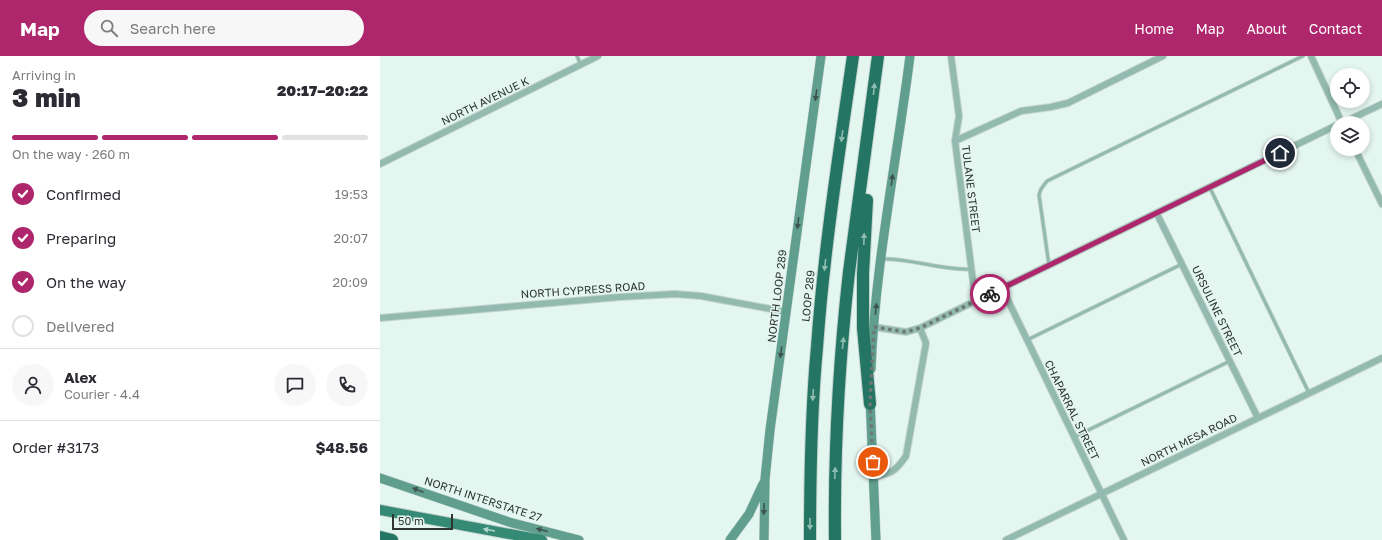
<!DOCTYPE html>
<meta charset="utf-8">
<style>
:root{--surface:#fff;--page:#f7f7f7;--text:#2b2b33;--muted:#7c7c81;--line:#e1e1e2;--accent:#ae276c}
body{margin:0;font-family:"Golos Text",sans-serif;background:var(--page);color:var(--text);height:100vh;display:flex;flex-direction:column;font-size:15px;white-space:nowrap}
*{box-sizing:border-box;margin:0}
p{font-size:13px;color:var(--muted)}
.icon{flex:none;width:22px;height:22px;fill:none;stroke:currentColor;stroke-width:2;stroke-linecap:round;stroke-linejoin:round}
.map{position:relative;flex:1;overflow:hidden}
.side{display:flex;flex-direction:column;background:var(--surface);width:380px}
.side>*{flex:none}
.tools{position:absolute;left:950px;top:12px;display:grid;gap:8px}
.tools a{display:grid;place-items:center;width:40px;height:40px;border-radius:50%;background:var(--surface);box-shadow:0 2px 6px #0003;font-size:20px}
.scale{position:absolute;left:12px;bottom:10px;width:61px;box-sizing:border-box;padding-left:4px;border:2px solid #2e3533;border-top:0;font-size:11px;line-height:14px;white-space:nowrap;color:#2e3533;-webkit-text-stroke:3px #e4f6f0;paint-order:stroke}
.pin{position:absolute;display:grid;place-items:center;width:34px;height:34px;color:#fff;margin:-17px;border:2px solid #fff;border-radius:50%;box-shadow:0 1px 4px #0007}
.courier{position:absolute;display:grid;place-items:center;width:40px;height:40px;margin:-20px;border:3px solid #ae276c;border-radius:50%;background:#fff;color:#222;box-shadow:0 1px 5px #0007}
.headline em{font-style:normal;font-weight:800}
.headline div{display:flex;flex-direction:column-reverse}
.headline{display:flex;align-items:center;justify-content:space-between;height:68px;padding:0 12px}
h1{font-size:26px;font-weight:800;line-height:30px}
.bar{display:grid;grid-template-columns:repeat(4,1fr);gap:6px 4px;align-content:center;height:48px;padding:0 12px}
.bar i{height:5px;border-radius:3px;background:var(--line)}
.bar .selected{background:var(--accent)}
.bar p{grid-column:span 4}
.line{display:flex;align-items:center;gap:10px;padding:0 12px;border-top:1px solid var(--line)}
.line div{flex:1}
.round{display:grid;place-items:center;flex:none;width:42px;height:42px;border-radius:21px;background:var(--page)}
ol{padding:0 12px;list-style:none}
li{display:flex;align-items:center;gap:12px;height:44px}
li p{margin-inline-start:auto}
li .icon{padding:4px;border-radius:50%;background:var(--accent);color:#fff;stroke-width:4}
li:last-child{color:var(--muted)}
li i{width:22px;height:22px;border:2px solid var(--line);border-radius:50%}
header{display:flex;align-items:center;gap:24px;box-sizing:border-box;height:56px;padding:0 20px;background:var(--accent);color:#fff}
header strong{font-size:19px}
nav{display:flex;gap:22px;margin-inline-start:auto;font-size:14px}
.search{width:280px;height:36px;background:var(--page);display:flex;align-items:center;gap:10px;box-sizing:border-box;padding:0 14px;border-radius:22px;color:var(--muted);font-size:15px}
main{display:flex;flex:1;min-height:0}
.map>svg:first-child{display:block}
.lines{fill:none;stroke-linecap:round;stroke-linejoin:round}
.service-casing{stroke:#c3d3ce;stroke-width:4.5}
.minor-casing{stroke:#c3d3ce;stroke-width:8}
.secondary-casing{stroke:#c3d3ce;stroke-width:10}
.primary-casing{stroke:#c3d3ce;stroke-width:12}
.motorway-casing{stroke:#c3d3ce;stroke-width:14}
.service{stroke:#92baae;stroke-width:3}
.minor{stroke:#92baae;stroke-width:6}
.secondary{stroke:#609e8d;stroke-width:9}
.primary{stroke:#358a76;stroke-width:10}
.motorway{stroke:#247563;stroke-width:12}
.oneway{fill:#8ebcb1}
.oneway2{fill:#3d544e}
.oneway3{fill:#b0d6cb}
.done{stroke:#6e7975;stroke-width:4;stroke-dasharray:0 7.2}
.route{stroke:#ae276c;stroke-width:5}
.labels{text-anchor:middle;stroke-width:3;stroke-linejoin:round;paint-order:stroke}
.street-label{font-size:11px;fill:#2e3533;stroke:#e4f6f0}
</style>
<header>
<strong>Map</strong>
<div class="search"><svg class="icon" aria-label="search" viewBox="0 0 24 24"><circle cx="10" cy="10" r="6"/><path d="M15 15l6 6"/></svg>Search here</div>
<nav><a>Home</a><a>Map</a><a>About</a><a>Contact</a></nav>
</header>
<main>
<section class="side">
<div class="headline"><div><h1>3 min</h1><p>Arriving in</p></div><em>20:17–20:22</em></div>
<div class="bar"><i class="selected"></i><i class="selected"></i><i class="selected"></i><i></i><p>On the way · 260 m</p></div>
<ol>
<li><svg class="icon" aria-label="check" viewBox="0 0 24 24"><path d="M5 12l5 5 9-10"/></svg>Confirmed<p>19:53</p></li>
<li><svg class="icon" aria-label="check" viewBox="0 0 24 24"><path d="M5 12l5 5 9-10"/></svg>Preparing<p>20:07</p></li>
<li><svg class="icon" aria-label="check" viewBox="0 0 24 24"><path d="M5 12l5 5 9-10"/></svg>On the way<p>20:09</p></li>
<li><i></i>Delivered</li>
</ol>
<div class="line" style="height:72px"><a class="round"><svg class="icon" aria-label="person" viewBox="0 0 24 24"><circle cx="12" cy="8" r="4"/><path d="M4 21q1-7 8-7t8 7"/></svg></a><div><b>Alex</b><p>Courier · 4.4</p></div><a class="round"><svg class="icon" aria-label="chat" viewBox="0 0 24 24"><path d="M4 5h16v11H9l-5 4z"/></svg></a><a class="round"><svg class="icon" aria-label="phone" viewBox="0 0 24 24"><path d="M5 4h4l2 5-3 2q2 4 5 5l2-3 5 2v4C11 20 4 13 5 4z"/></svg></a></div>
<div class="line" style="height:52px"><div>Order #3173</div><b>$48.56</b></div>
</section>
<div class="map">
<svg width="1002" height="484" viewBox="0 0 1002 484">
<rect width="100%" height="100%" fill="#e4f6f0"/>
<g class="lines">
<g class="service-casing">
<path id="service" d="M197,0L201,9
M830,132L929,337
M502,203C532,202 561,215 591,213
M669,209L659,139L661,133L667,125L923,0
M647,284L802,208
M694,381L850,305"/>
</g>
<g class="minor-casing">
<path id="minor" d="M571,0L579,60L575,85L594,233L599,244
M931,0L962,67
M962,67L1002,48
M575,85L641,55L671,51L688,47L783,0
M975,93L1002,148
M0,108L218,0
M777,158L878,362
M622,232L744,484
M0,262L240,241L295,238L321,240L407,256
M494,271L526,276L540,272L957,69
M493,421C512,417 515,416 526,400L546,287L540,272
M626,484L1002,302"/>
</g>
<g class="secondary-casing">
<path id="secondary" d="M491,313C495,208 517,104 530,0
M490,342L496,484
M0,422L129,466L199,484
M350,484L369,458L383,428
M384,484L385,423L390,374L441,0"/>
</g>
<g class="primary-casing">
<path id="primary" d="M0,454L162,484"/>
</g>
<g class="motorway-casing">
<path id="motorway" d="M487,144L483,218V272L490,348
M0,481L12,484
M430,484C430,419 431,355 437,291C444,193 459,97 473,0
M455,484C454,394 459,305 469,216C478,144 489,72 498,0"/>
</g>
<use href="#service" class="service"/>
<use href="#minor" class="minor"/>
<use href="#secondary" class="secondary"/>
<use href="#primary" class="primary"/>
<use href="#motorway" class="motorway"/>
</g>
<defs><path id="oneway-solid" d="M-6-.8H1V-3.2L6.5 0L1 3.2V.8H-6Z"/></defs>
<g class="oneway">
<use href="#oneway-solid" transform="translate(494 33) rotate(-84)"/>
<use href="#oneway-solid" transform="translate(462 80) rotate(98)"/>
<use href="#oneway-solid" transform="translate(484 183) rotate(-88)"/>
<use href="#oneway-solid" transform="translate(445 209) rotate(96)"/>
<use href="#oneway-solid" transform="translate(463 287) rotate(-85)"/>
<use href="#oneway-solid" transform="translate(433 339) rotate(94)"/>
<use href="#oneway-solid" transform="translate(455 417) rotate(-88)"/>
<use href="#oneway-solid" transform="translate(430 468) rotate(90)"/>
</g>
<g class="oneway2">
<use href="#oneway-solid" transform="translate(436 39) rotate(98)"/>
<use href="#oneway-solid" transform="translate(512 124) rotate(-82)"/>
<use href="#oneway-solid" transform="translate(418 167) rotate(97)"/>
<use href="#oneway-solid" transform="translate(496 253) rotate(-84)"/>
<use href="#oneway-solid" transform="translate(401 296) rotate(98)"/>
<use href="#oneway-solid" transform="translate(38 434) rotate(-159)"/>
<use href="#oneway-solid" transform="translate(384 453) rotate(92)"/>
<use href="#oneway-solid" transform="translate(162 474) rotate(-165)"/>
</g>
<use class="oneway3" href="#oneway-solid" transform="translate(109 474) rotate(-170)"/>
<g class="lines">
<path class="done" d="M493,406L490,348L494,271L526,276L540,272L610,238"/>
<path class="route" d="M610,238L900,97"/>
</g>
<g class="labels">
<g class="street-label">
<text transform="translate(105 45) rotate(-26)" y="4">NORTH AVENUE K</text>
<text transform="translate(591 133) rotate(83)" y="4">TULANE STREET</text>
<text transform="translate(203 234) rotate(-4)" y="4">NORTH CYPRESS ROAD</text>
<text transform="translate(397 240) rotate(-83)" y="4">NORTH LOOP 289</text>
<text transform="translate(428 240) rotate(-84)" y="4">LOOP 289</text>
<text transform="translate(837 255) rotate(64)" y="4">URSULINE STREET</text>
<text transform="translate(692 354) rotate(64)" y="4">CHAPARRAL STREET</text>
<text transform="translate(809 384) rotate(-26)" y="4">NORTH MESA ROAD</text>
<text transform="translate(103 443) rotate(18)" y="4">NORTH INTERSTATE 27</text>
</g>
</g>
</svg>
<div class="tools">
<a><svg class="icon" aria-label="locate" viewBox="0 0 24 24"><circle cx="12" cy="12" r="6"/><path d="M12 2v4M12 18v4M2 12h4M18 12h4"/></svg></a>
<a><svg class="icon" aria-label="layers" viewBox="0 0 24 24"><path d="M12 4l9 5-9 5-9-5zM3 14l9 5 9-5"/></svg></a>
</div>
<div class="scale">50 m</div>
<div class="pin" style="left:493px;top:406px;background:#ea580c"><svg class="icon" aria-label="bag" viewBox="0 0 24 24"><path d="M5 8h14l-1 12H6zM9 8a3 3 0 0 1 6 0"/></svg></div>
<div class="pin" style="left:900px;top:97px;background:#1f2937"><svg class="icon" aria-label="home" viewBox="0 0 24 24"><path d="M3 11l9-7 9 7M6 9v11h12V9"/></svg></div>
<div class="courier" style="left:610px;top:238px"><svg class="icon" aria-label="bike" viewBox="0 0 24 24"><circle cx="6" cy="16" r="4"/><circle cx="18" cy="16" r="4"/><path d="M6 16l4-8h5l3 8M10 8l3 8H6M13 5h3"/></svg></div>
</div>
</main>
